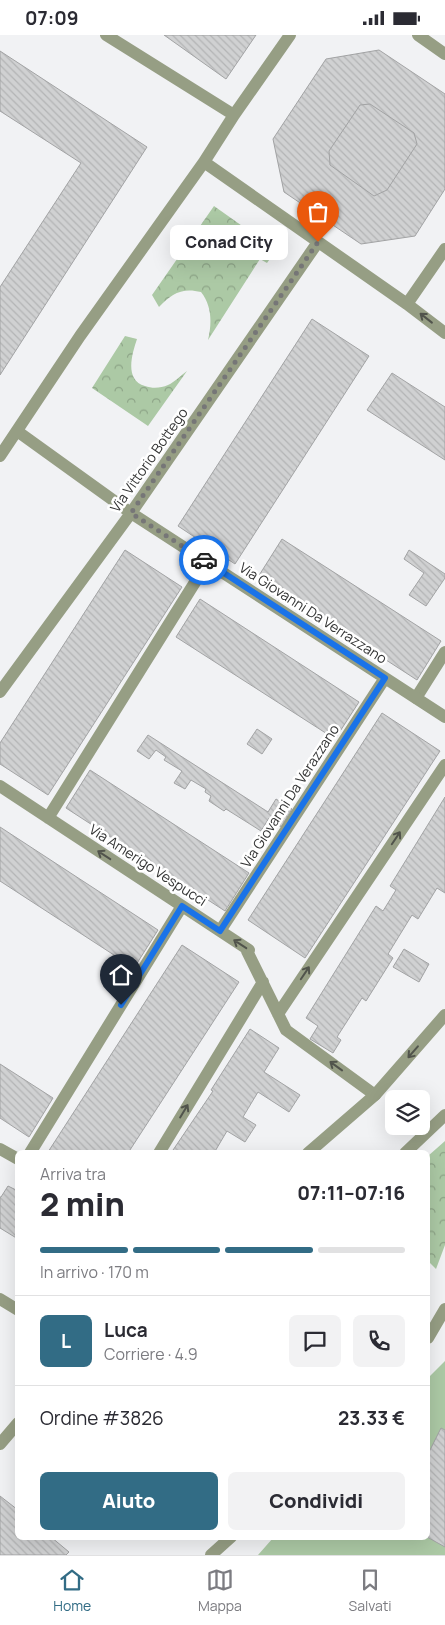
<!DOCTYPE html>
<html lang="it">
<meta charset="utf-8">
<style>
:root{--surface:#fff;--page:#f2f2f3;--text:#2b2b33;--muted:#7c7c81;--line:#e1e1e2;--accent:#326c85}
body{margin:0;font-family:Manrope,sans-serif;background:var(--page);color:var(--text);height:100vh;display:flex;flex-direction:column;font-size:19px;white-space:nowrap}
*{box-sizing:border-box;margin:0}
p{font-size:16px;color:var(--muted)}
.icon{flex:none;width:28px;height:28px;fill:none;stroke:currentColor;stroke-width:2;stroke-linecap:round;stroke-linejoin:round}
.map{position:relative;flex:1;overflow:hidden}
.sheet{position:absolute;left:15px;top:1115px;width:415px;height:390px;display:flex;flex-direction:column;background:var(--surface);border-radius:8px;box-shadow:0 5px 20px #0002}
.sheet>*{flex:none}
.controls{position:absolute;left:385px;top:1055px;display:grid;gap:10px}
.controls a{display:grid;place-items:center;width:45px;height:45px;border-radius:8px;background:var(--surface);box-shadow:0 5px 20px #0002;font-size:25px}
.pin{position:absolute;display:grid;place-items:center;width:42px;height:42px;color:#fff;margin:-51px -21px;border-radius:50% 50% 50% 0;rotate:-45deg;box-shadow:0 0 5px #0007}
.pin .icon{rotate:45deg}
.courier{position:absolute;display:grid;place-items:center;width:50px;height:50px;margin:-25px;border:4px solid #1a73e8;border-radius:50%;background:#fff;color:#222;box-shadow:0 1px 6px #0007}
.bubble{position:absolute;height:35px;border-radius:8px;background:var(--surface);box-shadow:0 5px 20px #0002;font-size:16px;font-weight:800;line-height:35px;text-align:center}
.summary em{font-style:normal;font-weight:800}
.summary div{display:flex;flex-direction:column-reverse}
.summary{display:flex;align-items:center;justify-content:space-between;height:85px;padding:0 25px}
h1{font-size:32px;font-weight:800;line-height:38px}
.bar{display:grid;grid-template-columns:repeat(4,1fr);gap:8px 5px;align-content:center;height:60px;padding:0 25px}
.bar i{height:6px;border-radius:4px;background:var(--line)}
.bar .selected{background:var(--accent)}
.bar p{grid-column:span 4}
.line{display:flex;align-items:center;gap:12px;padding:0 25px;border-top:1px solid var(--line)}
.line div{flex:1}
.round{display:grid;place-items:center;flex:none;width:52px;height:52px;border-radius:8px;background:var(--page)}
.primary-button{display:flex;gap:10px;margin-top:auto;padding:10px 25px}
.primary-button a{flex:1;height:58px;border-radius:8px;background:var(--accent);color:#fff;font-size:20px;font-weight:800;line-height:58px;text-align:center}
.primary-button a+a{background:var(--page);color:var(--text)}
.status{display:flex;justify-content:space-between;align-items:center;height:35px;padding:0 25px;background:var(--surface);direction:ltr}
.status svg{height:14px;fill:currentColor}
.menu{display:flex;justify-content:space-around;align-items:center;height:70px;border-top:1px solid var(--line);background:var(--surface);font-size:14px;color:var(--muted)}
.menu a{display:grid;justify-items:center;gap:2px}
.menu .selected{color:var(--accent)}
.map>svg:first-child{display:block}
.forest{fill:url(#forest-crowns)}
.pitch{fill:#acc9a5}
.building{fill:url(#building-back-hatch);stroke:#a2a3a4}
.lines{fill:none;stroke-linecap:round;stroke-linejoin:round}
.service{stroke:#969e84;stroke-width:12}
.minor{stroke:#969e84;stroke-width:12}
.tertiary{stroke:#969e84;stroke-width:12}
.oneway{stroke:#51544c}
.done{stroke:#767677;stroke-width:5;stroke-dasharray:0 9}
.route{stroke:#1a73e8;stroke-width:6}
.labels{text-anchor:middle;stroke-width:5;stroke-linejoin:round;paint-order:stroke}
.street-label{font-size:14px;fill:#333434;stroke:#fff}
</style>
<div class="status"><b>07:09</b><svg viewBox="0 0 49 12"><path d="M0 12V9h3v3zM5 12V6h3v6zM10 12V3h3v9zM15 12V0h3v12zM26 1h20v11H26zM47 4h2v5h-2z"/></svg></div>
<div class="map">
<svg width="445" height="1520" viewBox="0 0 445 1520">
<defs>
<pattern id="forest-crowns" width="20" height="18" patternUnits="userSpaceOnUse" patternTransform="scale(1.25)"><rect width="20" height="18" fill="#acc9a5"/><path d="M2 6a3 3 0 1 1 6 0M12 15a3 3 0 1 1 6 0" fill="none" stroke="#8da487"/></pattern>
<pattern id="building-back-hatch" width="6" height="6" patternUnits="userSpaceOnUse" patternTransform="scale(1.25)"><rect width="6" height="6" fill="#d0d1d2"/><path d="M-1 5l2 2M0 0l6 6M5-1l2 2" fill="none" stroke="#b3b4b5"/></pattern>
</defs>
<rect width="100%" height="100%" fill="#f1f2f4"/>
<path class="forest" d="M214,171L276,215L267,228L260,224L208,305C212,288 212,271 201,257C182,252 171,259 159,272L152,260Z
M125,301L137,304C132,319 124,345 145,351C153,354 161,353 168,350C175,347 181,340 187,336L148,391L92,353Z
M445,1106V1210L436,1234L428,1226V1121Z"/>
<path class="pitch" d="M445,1326V1520H258L273,1503L428,1502V1343Z"/>
<path class="building" d="M164,0H256L226,44Z
M379,15L445,59V154L415,201L361,209L284,157L273,104L326,24Z
M0,16L147,112L0,340V252L81,128L0,76Z
M370,69L414,98L417,109L387,155L374,161L330,130L329,116L360,70Z
M312,284L369,321L235,529L178,491Z
M392,338L445,372V425L367,375Z
M282,504L441,606L417,645L258,542Z
M125,515L182,552L48,760L0,729V708Z
M409,515L445,539V543L426,571L409,560L424,538L404,524Z
M200,564L359,667L335,704L176,602Z
M382,678L440,716L305,923L248,885Z
M257,694L272,704L262,719L247,709Z
M148,700L268,777L276,764L292,774L281,792L269,783L261,796L226,774L224,776L209,766L211,761L205,757L206,754L191,745L185,754L174,748L182,736L164,725L166,722L156,715L149,724L137,716Z
M90,735L249,838L225,876L66,773Z
M445,762V858L437,853L418,884L412,880L388,919L393,923L366,966L362,963L337,1002L341,1005L333,1018L310,1004L318,991L306,983L376,871L383,876L396,855L390,851Z
M0,792L158,895L134,933L0,846Z
M182,910L239,947L128,1118H49L48,1117Z
M404,914L429,929L419,947L393,932Z
M250,994L279,1013L264,1037L300,1060L289,1077L258,1057L243,1082L256,1090L245,1107L227,1096L214,1118H171L213,1056L211,1055Z
M0,1029L53,1063L29,1102L0,1083Z
M8,1151L18,1156V1204L0,1193V1162H1Z
M441,1393L445,1395V1512L427,1502L428,1419Z
M0,1461L18,1475V1502H51L69,1517L66,1520H0Z"/>
<g class="lines">
<path class="service" d="M416,663L445,617"/>
<path class="minor" d="M106,0L234,80
M418,0L445,19
M204,127L407,269L445,298
M407,269L445,214
M17,396L131,478L445,682
M0,421L80,301L204,127L234,80L290,0
M0,657L131,478L318,207
M0,751L249,915L247,916L286,995L375,1060
M48,783L207,528
M220,896L385,643
M278,979L445,730
M0,1114L18,1124
M30,1118L182,871
M159,1118L263,947
M0,1264L18,1275
M428,1303L445,1274
M211,1520L231,1502"/>
<path class="tertiary" d="M308,1118L375,1060L445,980
M405,1118L445,1080
M0,1409L18,1388"/>
</g>
<defs><path id="oneway-shaft" d="M-6 0H5M1.5-3L5.5 0L1.5 3" fill="none" stroke-width="1.6" stroke-linecap="round" stroke-linejoin="round" transform="scale(1.25)"/></defs>
<g class="oneway">
<use href="#oneway-shaft" transform="translate(426 283) rotate(-142)"/>
<use href="#oneway-shaft" transform="translate(396 803) rotate(-56)"/>
<use href="#oneway-shaft" transform="translate(104 820) rotate(-147)"/>
<use href="#oneway-shaft" transform="translate(240 909) rotate(-147)"/>
<use href="#oneway-shaft" transform="translate(305 938) rotate(-56)"/>
<use href="#oneway-shaft" transform="translate(413 1017) rotate(131)"/>
<use href="#oneway-shaft" transform="translate(336 1031) rotate(-144)"/>
<use href="#oneway-shaft" transform="translate(184 1076) rotate(-59)"/>
</g>
<g class="lines">
<path class="done" d="M204,525L131,478L318,207"/>
<path class="route" d="M121,970L182,871L220,896L385,643L204,525"/>
</g>
<g class="labels">
<g class="street-label">
<text transform="translate(149 425) rotate(-55)" y="5">Via Vittorio Bottego</text>
<text transform="translate(313 578) rotate(33)" y="5">Via Giovanni Da Verrazzano</text>
<text transform="translate(290 761) rotate(-57)" y="5">Via Giovanni Da Verazzano</text>
<text transform="translate(148 830) rotate(33)" y="5">Via Amerigo Vespucci</text>
</g>
</g>
</svg>
<div class="controls">
<a><svg class="icon" aria-label="layers" viewBox="0 0 24 24"><path d="M12 4l9 5-9 5-9-5zM3 14l9 5 9-5"/></svg></a>
</div>
<div class="pin" style="left:318px;top:207px;background:#ea580c"><svg class="icon" aria-label="bag" viewBox="0 0 24 24"><path d="M5 8h14l-1 12H6zM9 8a3 3 0 0 1 6 0"/></svg></div>
<div class="pin" style="left:121px;top:970px;background:#1f2937"><svg class="icon" aria-label="home" viewBox="0 0 24 24"><path d="M3 11l9-7 9 7M6 9v11h12V9"/></svg></div>
<div class="courier" style="left:204px;top:525px"><svg class="icon" aria-label="car" viewBox="0 0 24 24"><path d="M5 17H2v-5l4-1 3-4h7l3 4 3 1v5h-3M9 17h6M6 11h13"/><circle cx="7" cy="17" r="2"/><circle cx="17" cy="17" r="2"/></svg></div>
<div class="bubble" style="left:170px;top:190px;width:118px">Conad City</div>
<section class="sheet">
<div class="summary"><div><h1>2 min</h1><p>Arriva tra</p></div><em>07:11–07:16</em></div>
<div class="bar"><i class="selected"></i><i class="selected"></i><i class="selected"></i><i></i><p>In arrivo · 170 m</p></div>
<div class="line" style="height:90px"><b class="round" style="background:var(--accent);color:#fff">L</b><div><b>Luca</b><p>Corriere · 4.9</p></div><a class="round"><svg class="icon" aria-label="chat" viewBox="0 0 24 24"><path d="M4 5h16v11H9l-5 4z"/></svg></a><a class="round"><svg class="icon" aria-label="phone" viewBox="0 0 24 24"><path d="M5 4h4l2 5-3 2q2 4 5 5l2-3 5 2v4C11 20 4 13 5 4z"/></svg></a></div>
<div class="line" style="height:65px"><div>Ordine #3826</div><b>23.33 €</b></div>
<div class="primary-button"><a>Aiuto</a><a>Condividi</a></div>
</section>
</div>
<nav class="menu">
<a class="selected"><svg class="icon" aria-label="home" viewBox="0 0 24 24"><path d="M3 11l9-7 9 7M6 9v11h12V9"/></svg>Home</a>
<a><svg class="icon" aria-label="map" viewBox="0 0 24 24"><path d="M3 6l6-2 6 2 6-2v14l-6 2-6-2-6 2zM9 4v14M15 6v14"/></svg>Mappa</a>
<a><svg class="icon" aria-label="saved" viewBox="0 0 24 24"><path d="M7 4h10v16l-5-4-5 4z"/></svg>Salvati</a>
</nav>
